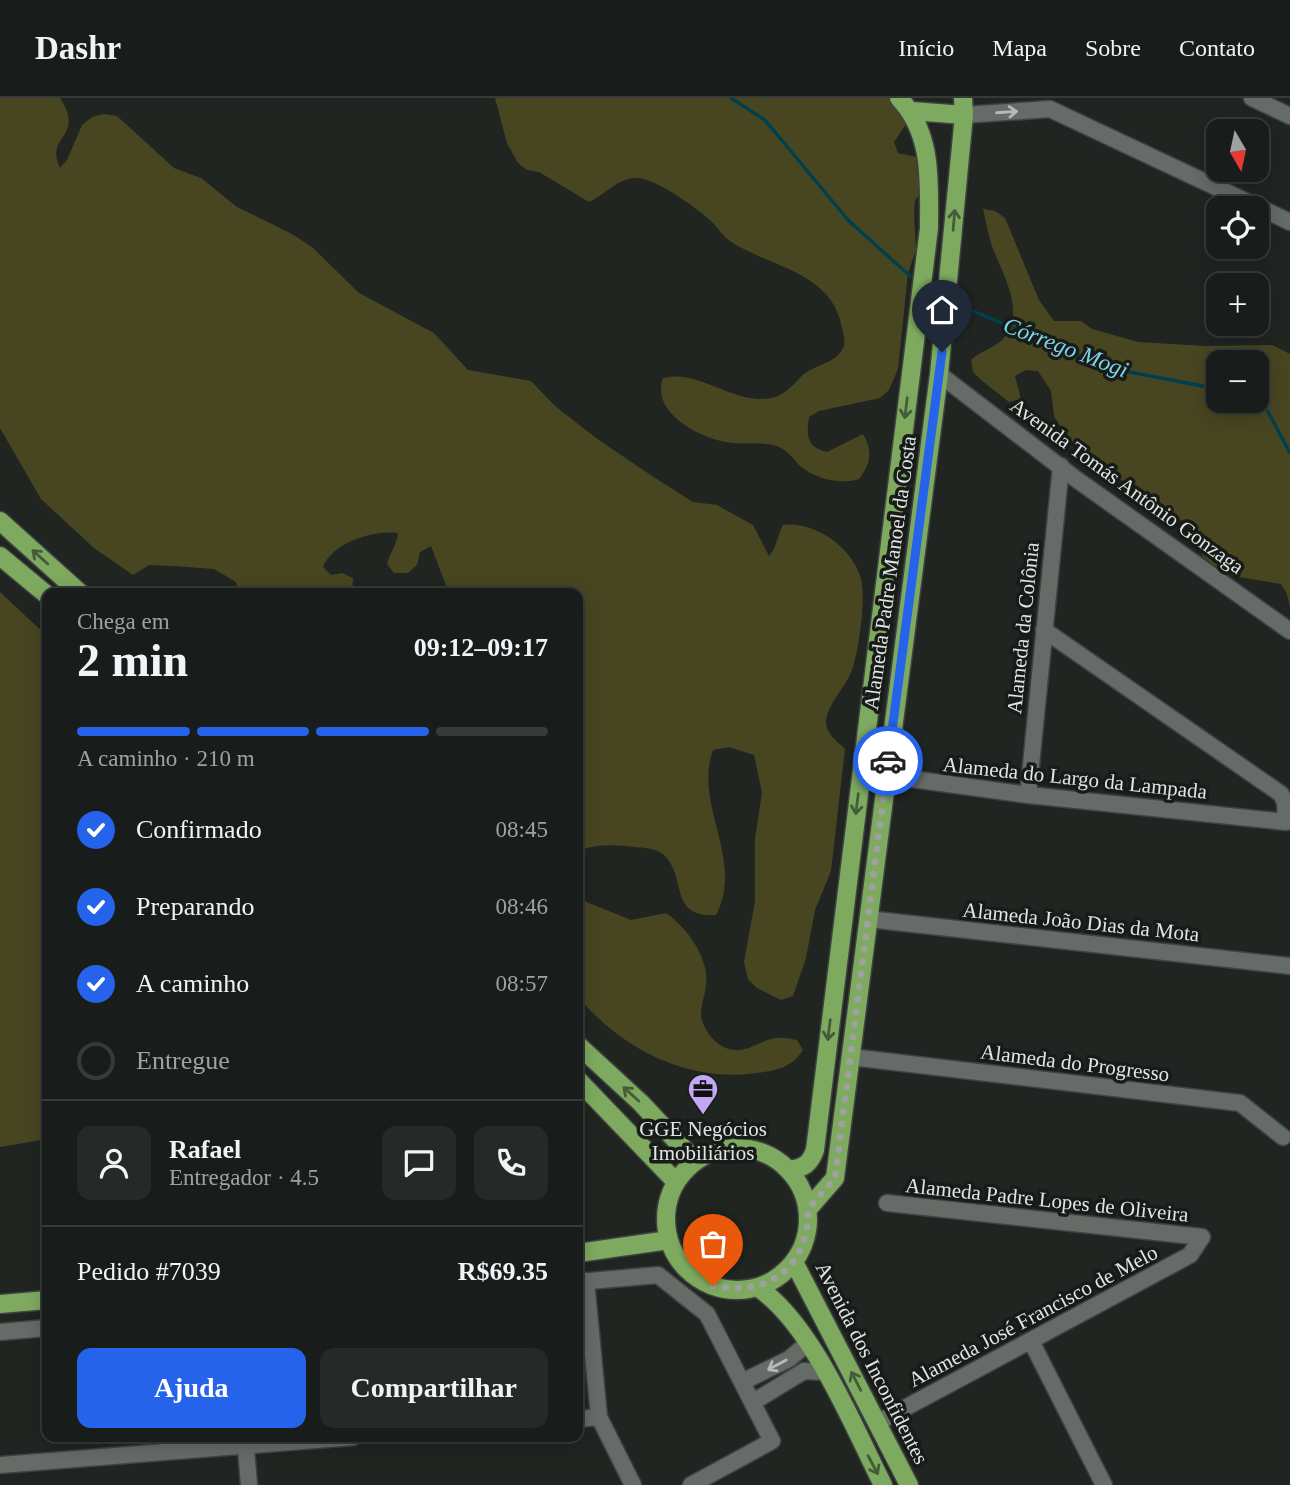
<!DOCTYPE html>
<html lang="pt">
<meta charset="utf-8">
<style>
:root{--surface:#181c1a;--page:#252927;--text:#f1f3f6;--muted:#9fa1a2;--line:#363a39;--accent:#2563eb}
body{margin:0;font-family:Georgia,serif;background:var(--page);color:var(--text);height:100vh;display:flex;flex-direction:column;font-size:26px;white-space:nowrap}
*{box-sizing:border-box;margin:0}
p{font-size:23px;color:var(--muted)}
.icon{flex:none;width:38px;height:38px;fill:none;stroke:currentColor;stroke-width:2;stroke-linecap:round;stroke-linejoin:round}
.map{position:relative;flex:1;overflow:hidden}
.panel{position:absolute;left:42px;top:490px;width:541px;height:854px;display:flex;flex-direction:column;background:var(--surface);border-radius:14px;box-shadow:0 4px 18px #0003,0 0 0 2px var(--line)}
.panel>*{flex:none}
.needle{width:46px;rotate:171deg}
.tools{position:absolute;left:1206px;top:21px;display:grid;gap:14px}
.tools a{display:grid;place-items:center;width:63px;height:63px;border-radius:14px;background:var(--surface);box-shadow:0 4px 18px #0003,0 0 0 2px var(--line);font-size:35px}
.pin{position:absolute;display:grid;place-items:center;width:60px;height:60px;color:#fff;margin:-72px -30px;border-radius:50% 50% 50% 0;rotate:-45deg;box-shadow:0 0 7px #0007}
.pin .icon{rotate:45deg}
.courier{position:absolute;display:grid;place-items:center;width:70px;height:70px;margin:-35px;border:5px solid #2563eb;border-radius:50%;background:#fff;color:#222;box-shadow:0 2px 9px #0007}
.head em{font-style:normal;font-weight:700}
.head div{display:flex;flex-direction:column-reverse}
.head{display:flex;align-items:center;justify-content:space-between;height:119px;padding:0 35px}
h1{font-size:46px;font-weight:700;line-height:52px}
.bar{display:grid;grid-template-columns:repeat(4,1fr);gap:10px 7px;align-content:center;height:84px;padding:0 35px}
.bar i{height:9px;border-radius:5px;background:var(--line)}
.bar .selected{background:var(--accent)}
.bar p{grid-column:span 4}
.line{display:flex;align-items:center;gap:18px;padding:0 35px;border-top:2px solid var(--line)}
.line div{flex:1}
.round{display:grid;place-items:center;flex:none;width:74px;height:74px;border-radius:14px;background:var(--page)}
ol{padding:0 35px;list-style:none}
li{display:flex;align-items:center;gap:21px;height:77px}
li p{margin-inline-start:auto}
li .icon{padding:7px;border-radius:50%;background:var(--accent);color:#fff;stroke-width:4}
li:last-child{color:var(--muted)}
li i{width:38px;height:38px;border:4px solid var(--line);border-radius:50%}
.action{display:flex;gap:14px;margin-top:auto;padding:14px 35px}
.action a{flex:1;height:80px;border-radius:14px;background:var(--accent);color:#fff;font-size:28px;font-weight:700;line-height:80px;text-align:center}
.action a+a{background:var(--page);color:var(--text)}
header{display:flex;align-items:center;gap:42px;box-sizing:border-box;height:98px;padding:0 35px;background:var(--surface);border-bottom:2px solid var(--line)}
header strong{font-size:33px}
nav{display:flex;gap:38px;margin-inline-start:auto;font-size:24px}
.map>svg:first-child{display:block}
.green{fill:#484621;fill-rule:evenodd}
.lines{fill:none;stroke-linecap:round;stroke-linejoin:round}
.stream{stroke:#00404d;stroke-width:3.5}
.minor-casing{stroke:#3e4240;stroke-width:19}
.major-casing{stroke:#3e4240;stroke-width:21}
.minor{stroke:#656b67;stroke-width:16}
.major{stroke:#7eaa5f;stroke-width:18}
.oneway{stroke:#b6bab8}
.oneway2{stroke:#455c38}
.done{stroke:#9ea29f;stroke-width:7;stroke-dasharray:0 12.6}
.route{stroke:#2563eb;stroke-width:9}
.labels{text-anchor:middle;stroke-width:7;stroke-linejoin:round;paint-order:stroke}
.street-label{font-size:21px;fill:#e2e5e3;stroke:#171c19}
.poi-label{font-size:21px;fill:#e2e5e3;stroke:#171c19}
.water-label{font-size:23px;font-style:italic;fill:#7ed6ed;stroke:#171c19}
</style>
<header>
<strong>Dashr</strong>
<nav><a>Início</a><a>Mapa</a><a>Sobre</a><a>Contato</a></nav>
</header>
<div class="map">
<svg width="1290" height="1387" viewBox="0 0 1290 1387">
<rect width="100%" height="100%" fill="#202522"/>
<path class="green" d="M0,0H60C86,40 44,37 60,70L67,62L82,27L92,19L104,16L117,18L174,70L201,80L237,109L292,136L312,149L359,195L434,235L468,272L531,283L555,308L596,340L649,376L693,404L717,407L753,427L769,458C777,449 777,438 783,427C815,423 853,450 861,481C866,501 859,552 852,572C846,589 826,607 826,625C827,637 837,643 845,651L831,773L815,812L806,860L793,898L781,902L757,890L748,881L744,864L755,803V740L762,695L754,657L729,649L713,652C693,707 745,761 716,817C668,820 687,778 664,757C656,749 639,750 627,748C611,747 599,746 584,751L578,786L584,803L631,822L666,815C683,827 698,846 704,866C710,885 703,897 701,914C700,928 715,948 729,951C746,956 760,942 776,940C783,939 790,941 797,942L803,952C791,970 778,972 757,975C688,985 622,951 578,899V495H449L431,448L420,454L417,467L408,475H394L387,466C390,454 397,447 398,435C373,432 332,445 323,469L331,477L342,475L353,480L352,495H238L236,484L214,471L173,468L149,467L133,477L94,450L41,401L0,330Z
M495,0H892L907,25L894,44L898,55L921,60V94L915,103L914,115L916,152L908,175L898,271L889,292L880,300L819,313L809,319C806,338 807,349 827,354L863,336C873,353 871,365 859,381C840,387 815,381 799,367C793,360 788,353 779,349C761,342 740,348 721,343C693,336 651,312 663,280C700,270 737,310 775,299C788,295 795,284 804,276C814,268 832,265 840,255C847,247 844,239 842,230C832,173 770,170 730,143C723,138 718,130 712,124C699,111 653,78 635,80C615,82 605,97 589,104L539,74L527,72L518,65L507,45Z
M983,111L995,113L1005,120L1039,202L1054,223H1081L1092,231L1138,244L1205,248L1272,247L1290,256V509L1287,496L1281,486L1233,478L1212,466L1203,459L1196,438L1174,415L1107,373L1078,351L1060,328L1054,318L1051,293L1038,273L1026,272L1015,278L1021,301L1009,304L981,282L973,274L971,262C980,253 995,250 1003,241C1027,213 1002,176 992,148C988,136 986,123 983,111ZM1218,264H1256V303H1218Z
M0,494L47,538V1041L0,1049Z"/>
<g class="lines">
<path class="stream" d="M731,0L765,22L848,122L910,178
M959,207L1109,270L1218,291
M1256,298L1260,299L1290,355"/>
<g class="minor-casing">
<path id="minor" d="M1252,0L1290,18
M964,17L1050,11L1290,124
M939,276L1076,381L1290,533
M861,674L1028,697L1286,724L1285,704L1281,696L1044,532
M1028,697L1061,368
M868,821L1290,868
M851,959L1240,1005L1283,1039
M586,1183L599,1319L633,1387
M578,1184L658,1177L707,1216L772,1343L691,1387
M0,1234L47,1230
M1031,1243L1104,1387
M742,1284L789,1261L808,1245
M753,1304L804,1273L825,1274
M578,1321L599,1319
M877,1325L1190,1157L1202,1139L887,1105
M245,1339L249,1387
M0,1367L353,1339"/>
</g>
<g class="major-casing">
<path id="major" d="M912,13L964,17
M0,423L80,495
M0,458L47,497
M578,947L641,1005L695,1063
M578,982L676,1084
M666 1121a71 71 0 1 1 142 0a71 71 0 1 1-142 0Z
M789,1072C804,1070 810,1066 815,1052L929,130C929,83 933,36 899,0
M808,1111L835,1080L939,276L964,17L963,0
M578,1155L669,1142
M794,1164L909,1387
M757,1189C812,1225 853,1328 883,1387
M0,1206L47,1202"/>
</g>
<use href="#minor" class="minor"/>
<use href="#major" class="major"/>
</g>
<defs><path id="oneway-shaft" d="M-6 0H5M1.5-3L5.5 0L1.5 3" fill="none" stroke-width="1.6" stroke-linecap="round" stroke-linejoin="round" transform="scale(1.75)"/></defs>
<g class="oneway">
<use href="#oneway-shaft" transform="translate(1007 14) rotate(-4)"/>
<use href="#oneway-shaft" transform="translate(777 1267) rotate(152)"/>
</g>
<g class="oneway2">
<use href="#oneway-shaft" transform="translate(954 122) rotate(-85)"/>
<use href="#oneway-shaft" transform="translate(906 310) rotate(97)"/>
<use href="#oneway-shaft" transform="translate(40 459) rotate(-138)"/>
<use href="#oneway-shaft" transform="translate(857 706) rotate(97)"/>
<use href="#oneway-shaft" transform="translate(829 932) rotate(97)"/>
<use href="#oneway-shaft" transform="translate(631 996) rotate(-138)"/>
<use href="#oneway-shaft" transform="translate(856 1283) rotate(-117)"/>
<use href="#oneway-shaft" transform="translate(873 1367) rotate(62)"/>
</g>
<g class="lines">
<path class="done" d="M713,1188C770,1198 808,1170 808,1111L835,1080L888,663"/>
<path class="route" d="M888,663L942,254"/>
</g>
<defs>
<g id="office-pin" transform="scale(1.575)"><path d="M0 17L-7.5 6A9.5 9.5 0 1 1 7.5 6Z" fill="#c2a8f2" stroke="#171c19"/><path d="M-6-3h4V-5.5h4V-3h4V5H-6ZM-1-4.5V-3h2v-1.5ZM-6 0V1H6V0Z" fill="#111"/></g>
</defs>
<g fill-rule="evenodd">
<use href="#office-pin" x="703" y="991"/>
</g>
<g class="labels">
<g class="street-label">
<text transform="translate(1127 388) rotate(36)" y="7">Avenida Tomás Antônio Gonzaga</text>
<text transform="translate(890 475) rotate(-82)" y="7">Alameda Padre Manoel da Costa</text>
<text transform="translate(1023 530) rotate(-84)" y="7">Alameda da Colônia</text>
<text transform="translate(1075 680) rotate(6)" y="7">Alameda do Largo da Lampada</text>
<text transform="translate(1081 824) rotate(6)" y="7">Alameda João Dias da Mota</text>
<text transform="translate(1075 965) rotate(7)" y="7">Alameda do Progresso</text>
<text transform="translate(1047 1102) rotate(6)" y="7">Alameda Padre Lopes de Oliveira</text>
<text transform="translate(1033 1218) rotate(-28)" y="7">Alameda José Francisco de Melo</text>
<text transform="translate(872 1265) rotate(63)" y="7">Avenida dos Inconfidentes</text>
</g>
<g class="poi-label">
<text x="703" y="1038">GGE Negócios<tspan x="703" dy="24">Imobiliários</tspan></text>
</g>
<g class="water-label">
<text transform="translate(1066 249) rotate(21)" y="8">Córrego Mogi</text>
</g>
</g>
</svg>
<div class="tools">
<a><svg class="needle" viewBox="-14 -14 28 28"><path d="M0-13l5 13h-10z" fill="#e53935"/><path d="M0 13l5-13h-10z" fill="#9fa1a2"/></svg></a>
<a><svg class="icon" aria-label="locate" viewBox="0 0 24 24"><circle cx="12" cy="12" r="6"/><path d="M12 2v4M12 18v4M2 12h4M18 12h4"/></svg></a>
<a>+</a>
<a>−</a>
</div>
<div class="pin" style="left:713px;top:1188px;background:#ea580c"><svg class="icon" aria-label="bag" viewBox="0 0 24 24"><path d="M5 8h14l-1 12H6zM9 8a3 3 0 0 1 6 0"/></svg></div>
<div class="pin" style="left:942px;top:254px;background:#1f2937"><svg class="icon" aria-label="home" viewBox="0 0 24 24"><path d="M3 11l9-7 9 7M6 9v11h12V9"/></svg></div>
<div class="courier" style="left:888px;top:663px"><svg class="icon" aria-label="car" viewBox="0 0 24 24"><path d="M5 17H2v-5l4-1 3-4h7l3 4 3 1v5h-3M9 17h6M6 11h13"/><circle cx="7" cy="17" r="2"/><circle cx="17" cy="17" r="2"/></svg></div>
<section class="panel">
<div class="head"><div><h1>2 min</h1><p>Chega em</p></div><em>09:12–09:17</em></div>
<div class="bar"><i class="selected"></i><i class="selected"></i><i class="selected"></i><i></i><p>A caminho · 210 m</p></div>
<ol>
<li><svg class="icon" aria-label="check" viewBox="0 0 24 24"><path d="M5 12l5 5 9-10"/></svg>Confirmado<p>08:45</p></li>
<li><svg class="icon" aria-label="check" viewBox="0 0 24 24"><path d="M5 12l5 5 9-10"/></svg>Preparando<p>08:46</p></li>
<li><svg class="icon" aria-label="check" viewBox="0 0 24 24"><path d="M5 12l5 5 9-10"/></svg>A caminho<p>08:57</p></li>
<li><i></i>Entregue</li>
</ol>
<div class="line" style="height:126px"><a class="round"><svg class="icon" aria-label="person" viewBox="0 0 24 24"><circle cx="12" cy="8" r="4"/><path d="M4 21q1-7 8-7t8 7"/></svg></a><div><b>Rafael</b><p>Entregador · 4.5</p></div><a class="round"><svg class="icon" aria-label="chat" viewBox="0 0 24 24"><path d="M4 5h16v11H9l-5 4z"/></svg></a><a class="round"><svg class="icon" aria-label="phone" viewBox="0 0 24 24"><path d="M5 4h4l2 5-3 2q2 4 5 5l2-3 5 2v4C11 20 4 13 5 4z"/></svg></a></div>
<div class="line" style="height:91px"><div>Pedido #7039</div><b>R$69.35</b></div>
<div class="action"><a>Ajuda</a><a>Compartilhar</a></div>
</section>
</div>
